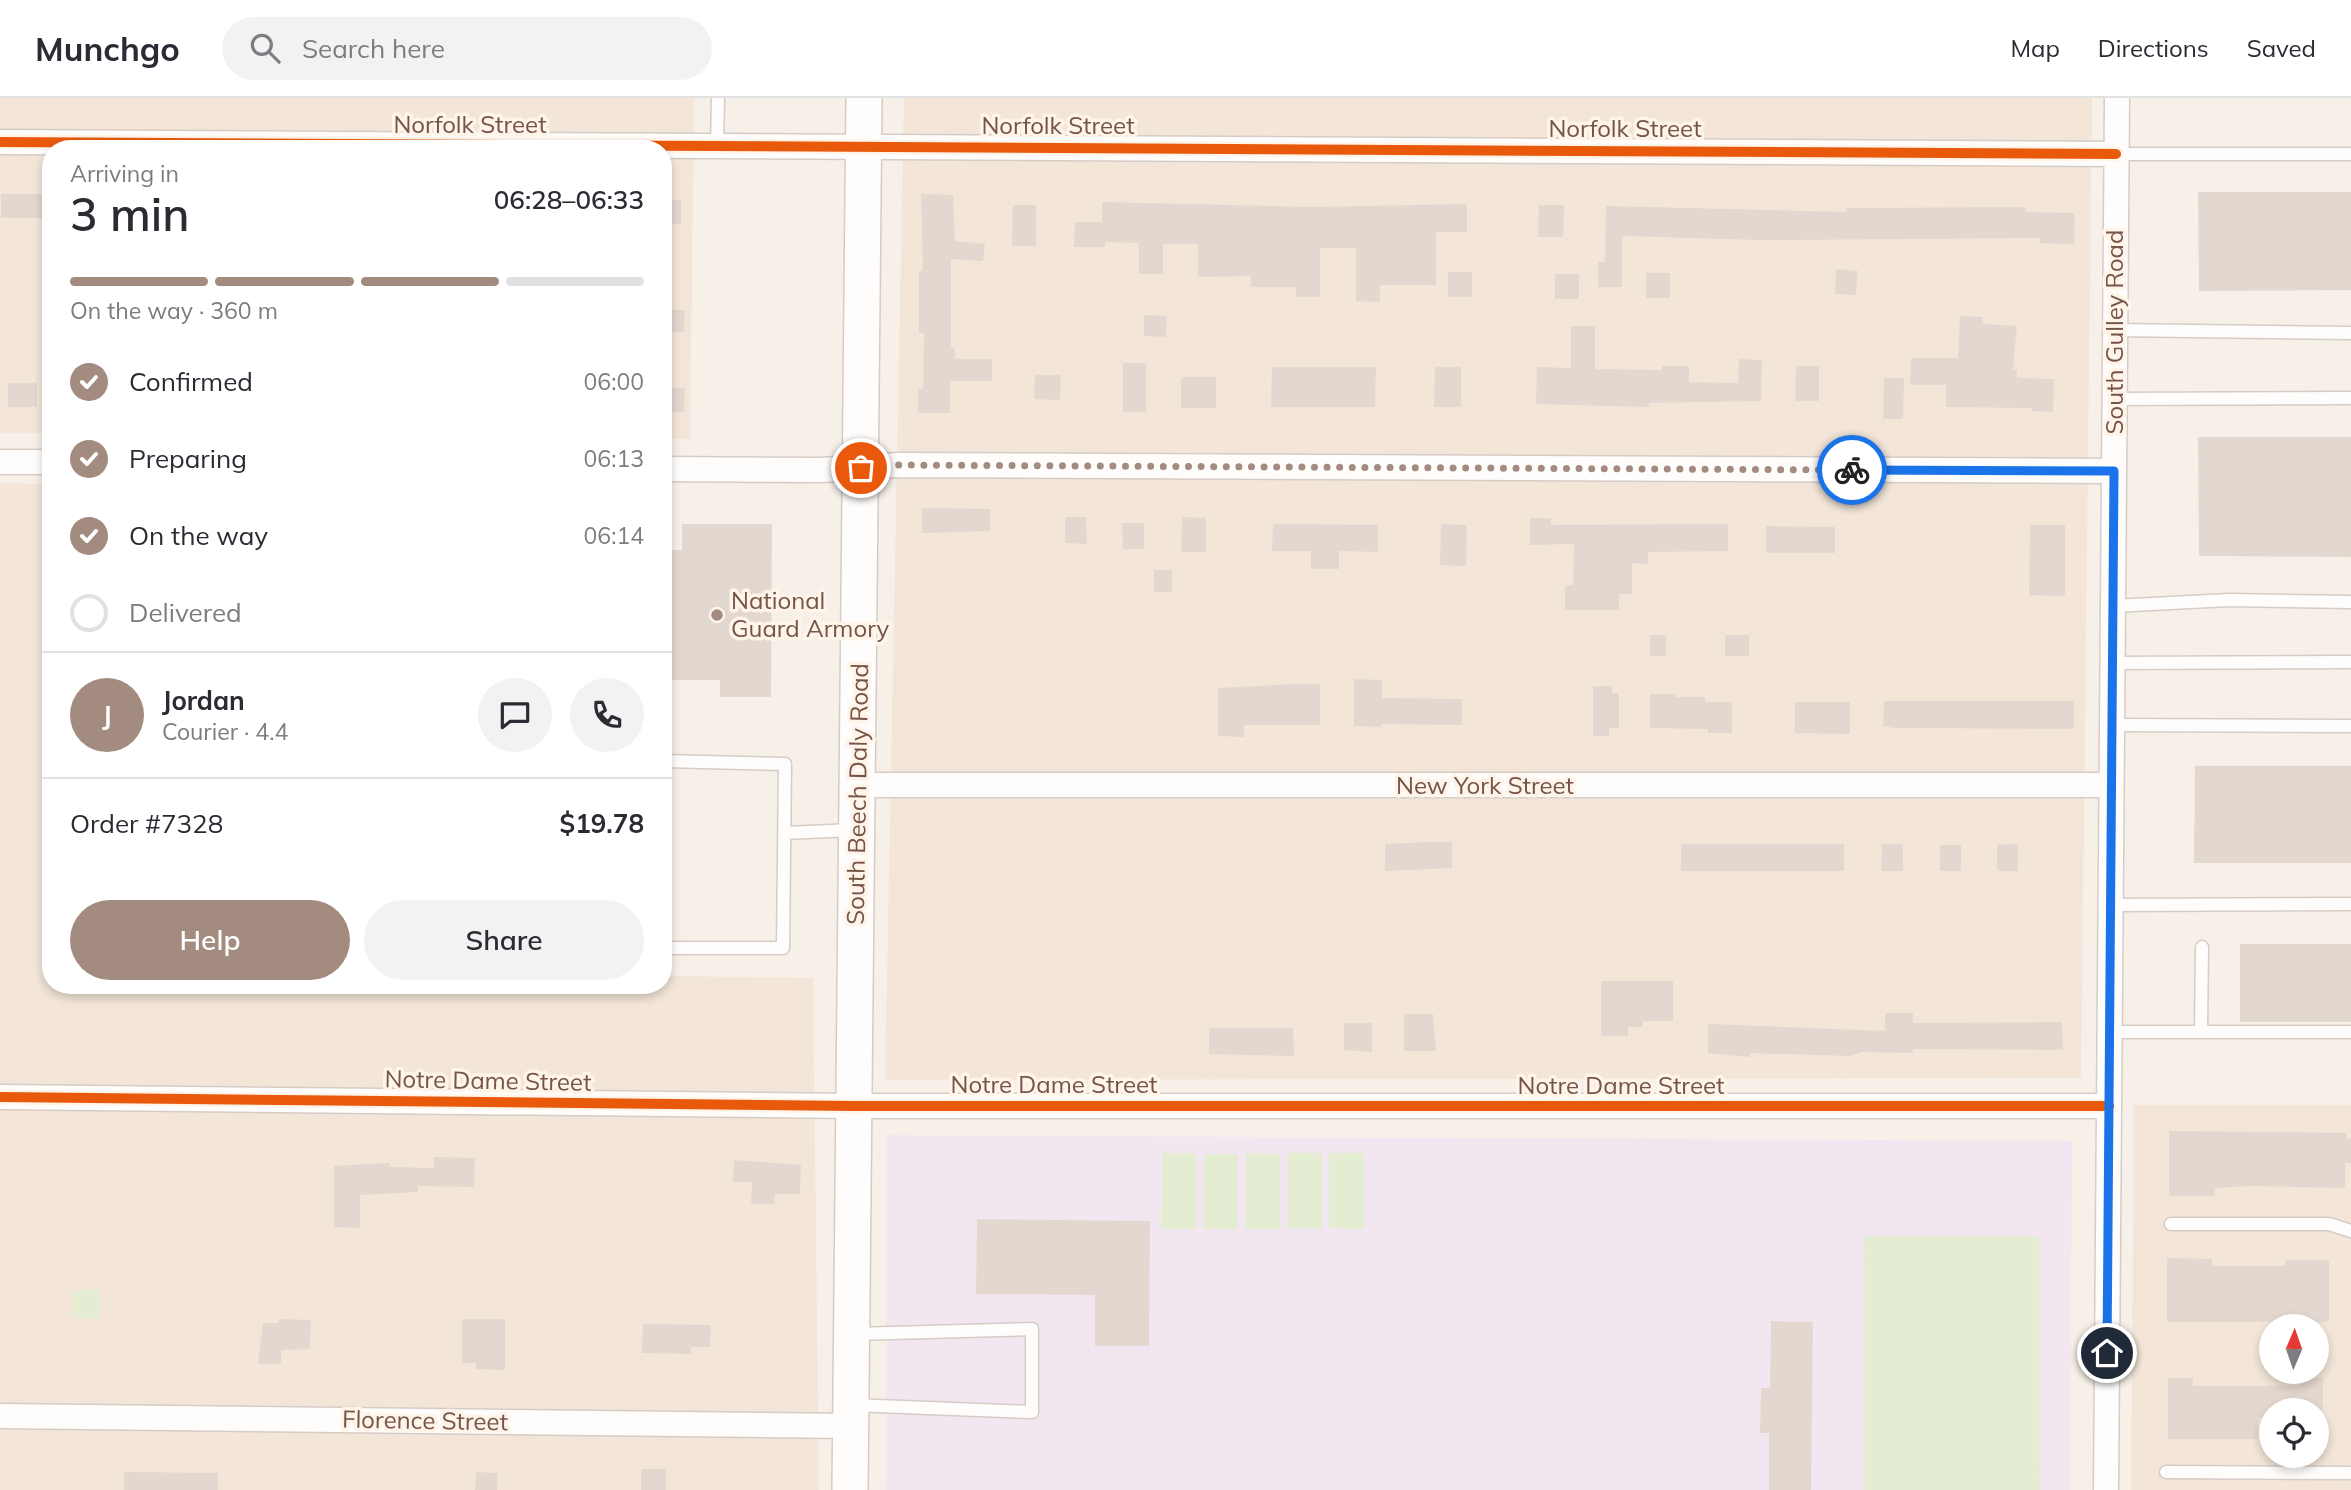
<!DOCTYPE html>
<meta charset="utf-8">
<style>
:root{--surface:#fff;--page:#f2f2f3;--text:#2b2b33;--muted:#7c7c81;--line:#e1e1e2;--accent:#a38b80}
body{margin:0;font-family:Mulish,sans-serif;background:var(--page);color:var(--text);height:100vh;display:flex;flex-direction:column;font-size:26px;white-space:nowrap}
*{box-sizing:border-box;margin:0}
p{font-size:23px;color:var(--muted)}
.icon{flex:none;width:38px;height:38px;fill:none;stroke:currentColor;stroke-width:2;stroke-linecap:round;stroke-linejoin:round}
.map{position:relative;flex:1;overflow:hidden}
.details{position:absolute;left:42px;top:42px;width:630px;height:854px;display:flex;flex-direction:column;background:var(--surface);border-radius:28px;box-shadow:0 4px 10px #0003}
.details>*{flex:none}
.needle{width:46px;rotate:2deg}
.buttons{position:absolute;left:2259px;top:1216px;display:grid;gap:14px}
.buttons a{display:grid;place-items:center;width:70px;height:70px;border-radius:50%;background:var(--surface);box-shadow:0 4px 10px #0003;font-size:35px}
.pin{position:absolute;display:grid;place-items:center;width:60px;height:60px;color:#fff;margin:-30px;border:4px solid #fff;border-radius:50%;box-shadow:0 2px 7px #0007}
.courier{position:absolute;display:grid;place-items:center;width:70px;height:70px;margin:-35px;border:5px solid #1a73e8;border-radius:50%;background:#fff;color:#222;box-shadow:0 2px 9px #0007}
.head em{font-style:normal;font-weight:600}
.head div{display:flex;flex-direction:column-reverse}
.head{display:flex;align-items:center;justify-content:space-between;height:119px;padding:0 28px}
h1{font-size:46px;font-weight:600;line-height:52px}
.bar{display:grid;grid-template-columns:repeat(4,1fr);gap:10px 7px;align-content:center;height:84px;padding:0 28px}
.bar i{height:9px;border-radius:5px;background:var(--line)}
.bar .selected{background:var(--accent)}
.bar p{grid-column:span 4}
.line{display:flex;align-items:center;gap:18px;padding:0 28px;border-top:2px solid var(--line)}
.line div{flex:1}
.round{display:grid;place-items:center;flex:none;width:74px;height:74px;border-radius:37px;background:var(--page)}
ol{padding:0 28px;list-style:none}
li{display:flex;align-items:center;gap:21px;height:77px}
li p{margin-inline-start:auto}
li .icon{padding:7px;border-radius:50%;background:var(--accent);color:#fff;stroke-width:4}
li:last-child{color:var(--muted)}
li i{width:38px;height:38px;border:4px solid var(--line);border-radius:50%}
.primary-button{display:flex;gap:14px;margin-top:auto;padding:14px 28px}
.primary-button a{flex:1;height:80px;border-radius:42px;background:var(--accent);color:#fff;font-size:28px;font-weight:600;line-height:80px;text-align:center}
.primary-button a+a{background:var(--page);color:var(--text)}
header{display:flex;align-items:center;gap:42px;box-sizing:border-box;height:98px;padding:0 35px;background:var(--surface);border-bottom:2px solid var(--line)}
header strong{font-size:33px}
nav{display:flex;gap:38px;margin-inline-start:auto;font-size:24px}
.search{width:490px;height:63px;background:var(--page);display:flex;align-items:center;gap:18px;box-sizing:border-box;padding:0 24px;border-radius:38px;color:var(--muted);font-size:26px}
.map>svg:first-child{display:block}
.residential{fill:#f3e5d8;fill-rule:evenodd}
.education{fill:#f2e7f1}
.green{fill:#e4edd2}
.building{fill:#e3d8d0}
.lines{fill:none;stroke-linecap:round;stroke-linejoin:round}
.service-casing{stroke:#d6ccc6;stroke-width:15}
.minor-casing{stroke:#d6ccc6;stroke-width:27}
.secondary-casing{stroke:#d6cbc4;stroke-width:38}
.service{stroke:#fefdfc;stroke-width:12}
.minor{stroke:#fefdfc;stroke-width:24}
.secondary{stroke:#fefdfc;stroke-width:35}
.cycleway-casing{stroke:#fff4e9;stroke-width:15}
.cycleway{stroke:#e8590c;stroke-width:10}
.done{stroke:#a38b80;stroke-width:7;stroke-dasharray:0 12.6}
.route{stroke:#1a73e8;stroke-width:9}
.poi-dot{fill:#a38b80;stroke:#fff4e9;stroke-width:2.5}
.labels{text-anchor:middle;stroke-width:7;stroke-linejoin:round;paint-order:stroke}
.street-label{font-size:24px;fill:#765448;stroke:#fff4e9}
.poi-label{font-size:24px;fill:#765448;stroke:#fff4e9;text-anchor:start}
</style>
<header>
<strong>Munchgo</strong>
<div class="search"><svg class="icon" aria-label="search" viewBox="0 0 24 24"><circle cx="10" cy="10" r="6"/><path d="M15 15l6 6"/></svg>Search here</div>
<nav><a>Map</a><a>Directions</a><a>Saved</a></nav>
</header>
<div class="map">
<svg width="2351" height="1392" viewBox="0 0 2351 1392">
<rect width="100%" height="100%" fill="#f7f0e8"/>
<path class="residential" d="M0,0H694L690,341H663V51H51V335H0Z
M904,0H2092L2081,980L885,982Z
M0,385L51,386V887H663V878L813,880L819,1392H0Z
M2134,1007H2351V1392H2131ZM2272,1228H2317V1274H2272ZM2272,1312H2317V1358H2272Z"/>
<path class="education" d="M887,1037L2072,1043L2070,1392H886Z"/>
<path class="green" d="M1162,1055L1196,1056V1131H1161Z
M1246,1055L1280,1056V1131H1245Z
M1288,1055H1322V1131L1287,1130Z
M1329,1055H1364V1131L1329,1130Z
M1204,1056H1238V1131H1203Z
M1864,1138H2039L2040,1392H1865Z
M73,1192H100V1221L73,1220Z"/>
<path class="building" d="M2198,94H2351V192L2199,193Z
M1,96H51V120H1Z
M921,96L953,97L955,143L985,146L983,163L951,161V249L955,250V261H992V283H950V315H918V291H923L924,235H919V173H923Z
M663,102H681V126H663Z
M1102,104L1313,109L1467,106V134H1436V187H1380V204L1356,203V150H1320V199H1296V189H1251V178L1198,179V146H1163V176H1139V145L1105,144V149H1074L1075,124H1102Z
M1013,107H1036V148H1012Z
M1539,107H1564L1563,139H1538Z
M1606,108L1846,114V110L2025,109V114L2075,115L2074,146L2039,145L2040,140L1761,142L1622,138V189H1598V164H1605Z
M1836,171L1858,173L1856,197L1835,196Z
M1448,174H1472V199H1448Z
M1646,175H1670V200H1646Z
M1555,176H1579V201H1555Z
M664,212H685L684,234H663Z
M1144,217L1167,218L1166,239L1144,238Z
M1960,218L1983,219V226L2017,228L2013,271L2017,272V280L2054,281L2053,314L2032,313V310L1946,309V287H1910L1911,260H1958Z
M1571,228H1595V271L1662,272V268H1689V284L1738,285L1739,261L1762,262L1761,303L1649,305V309L1536,306L1537,269L1571,270Z
M1123,265H1146V314H1123Z
M1796,268H1819V303H1795Z
M1272,269H1376L1375,309H1271Z
M1435,269H1461V309H1434Z
M1035,277H1061L1060,302L1034,301Z
M1181,279H1216V310H1181Z
M1884,280H1904L1903,321H1883Z
M8,285H37V309H8Z
M663,290H685L684,314H663Z
M2198,339H2351V459L2199,458Z
M922,410L990,411V433L922,435Z
M1065,419H1086L1087,446L1065,445Z
M1182,419L1206,420V454H1181Z
M1530,420H1551V427L1728,426V453L1648,454V466L1632,465V496H1619V512H1565V487H1573L1574,446L1530,447Z
M1122,425H1144V451H1123Z
M682,426H772L771,599H720V582H663V452H682Z
M1273,426L1378,427V454L1339,453V471H1311V453H1272Z
M1441,426L1467,427L1466,468L1440,467Z
M2030,427H2065V498L2029,497Z
M1766,428L1835,429V455H1766Z
M1154,472H1172V494H1154Z
M1650,537H1666V558H1650Z
M1725,537H1749V558H1725Z
M1354,581L1382,582V600L1462,601V627L1381,626V629L1354,628Z
M1296,586H1320V627H1244V639L1218,638V590Z
M1593,588H1612V595H1619V630H1609V638H1593Z
M1650,596H1676V599H1705V604H1732V635H1708V631L1650,630Z
M1884,603H2074V631L1894,630L1883,628Z
M1795,604H1850V636L1795,635Z
M2195,668H2351V765H2194Z
M1430,744H1452V770L1385,773V746Z
M1681,746H1844V773H1681Z
M1882,746H1903V773H1881Z
M2018,746V773H1997V747Z
M1940,747H1961V773H1940Z
M2240,846H2351V924H2240Z
M1601,883H1673V923H1643V929H1628V938H1601Z
M1885,915H1913V925L2062,924L2063,952L1913,951V955L1862,954L1850,958L1749,955V959L1708,955V926L1885,933Z
M1404,916H1433L1436,953H1404Z
M1344,925H1372V954L1344,952Z
M1209,930H1293L1294,958L1209,956Z
M2169,1033L2347,1035V1041L2351,1040V1065H2345V1090L2251,1088L2215,1090V1098H2169Z
M434,1059L475,1060L474,1089L418,1088V1094L360,1097V1130L334,1129V1068L390,1065V1069L434,1070Z
M734,1062L801,1067L800,1096H775L774,1106H751L752,1084H733Z
M977,1121L1150,1123L1149,1248H1095V1197L976,1196Z
M2167,1160L2212,1161V1168H2285V1162H2329V1224H2167Z
M279,1221L311,1222L310,1251L281,1252V1266H258L263,1225H279Z
M462,1221H505V1272L476,1271V1265H462Z
M1771,1223L1813,1224L1811,1392H1769V1335H1760L1761,1290H1770Z
M643,1226L711,1227L710,1249H691V1256L642,1255Z
M2168,1280H2193V1288H2299V1280H2323V1312H2272V1320H2258V1341H2168Z
M641,1371H666V1392H641Z
M124,1374L218,1375V1392H124Z
M476,1374L498,1375L497,1392H475Z"/>
<g class="lines">
<g class="service-casing">
<path id="service" d="M717,49L718,0
M2116,56H2351
M2115,232L2351,235
M2114,301L2351,300
M2113,508L2229,502L2351,504
M2112,565L2351,564
M2112,627L2351,628
M663,663L785,666L783,850H663
M785,735L853,732
M2111,807L2351,806
M2109,934H2351
M2201,934L2202,849
M2171,1126H2329L2351,1133
M852,1307L1032,1314V1231L855,1236
M2166,1374L2351,1375"/>
</g>
<g class="minor-casing">
<path id="minor" d="M0,44L2116,56
M0,364H51
M663,371L821,372L899,367L2114,373
M858,687H2111
M0,999L854,1008H2109
M0,1318L851,1328
M2106,1392L2117,0"/>
</g>
<g class="secondary-casing">
<path id="secondary" d="M850,1392L864,0"/>
</g>
<use href="#service" class="service"/>
<use href="#minor" class="minor"/>
<use href="#secondary" class="secondary"/>
<g class="cycleway-casing">
<path id="cycleway" d="M0,44L2116,56
M0,999L854,1008H2109"/>
</g>
<use href="#cycleway" class="cycleway"/>
</g>
<g class="lines">
<path class="done" d="M861,370L899,367L1852,372"/>
<path class="route" d="M1852,372L2114,373L2107,1255"/>
</g>
<circle class="poi-dot" cx="717" cy="517" r="7"/>
<g class="labels">
<g class="street-label">
<text x="470" y="35">Norfolk Street</text>
<text x="1058" y="36">Norfolk Street</text>
<text x="1625" y="39">Norfolk Street</text>
<text transform="translate(2115 234) rotate(-90)" y="8">South Gulley Road</text>
<text x="1485" y="696">New York Street</text>
<text transform="translate(858 696) rotate(-89)" y="8">South Beech Daly Road</text>
<text transform="translate(488 983) rotate(1)" y="8">Notre Dame Street</text>
<text x="1054" y="995">Notre Dame Street</text>
<text x="1621" y="996">Notre Dame Street</text>
<text transform="translate(425 1323) rotate(1)" y="8">Florence Street</text>
</g>
<g class="poi-label">
<text x="731" y="511">National<tspan x="731" dy="28">Guard Armory</tspan></text>
</g>
</g>
</svg>
<div class="buttons">
<a><svg class="needle" viewBox="-14 -14 28 28"><path d="M0-13l5 13h-10z" fill="#e53935"/><path d="M0 13l5-13h-10z" fill="#7c7c81"/></svg></a>
<a><svg class="icon" aria-label="locate" viewBox="0 0 24 24"><circle cx="12" cy="12" r="6"/><path d="M12 2v4M12 18v4M2 12h4M18 12h4"/></svg></a>
</div>
<div class="pin" style="left:861px;top:370px;background:#ea580c"><svg class="icon" aria-label="bag" viewBox="0 0 24 24"><path d="M5 8h14l-1 12H6zM9 8a3 3 0 0 1 6 0"/></svg></div>
<div class="pin" style="left:2107px;top:1255px;background:#1f2937"><svg class="icon" aria-label="home" viewBox="0 0 24 24"><path d="M3 11l9-7 9 7M6 9v11h12V9"/></svg></div>
<div class="courier" style="left:1852px;top:372px"><svg class="icon" aria-label="bike" viewBox="0 0 24 24"><circle cx="6" cy="16" r="4"/><circle cx="18" cy="16" r="4"/><path d="M6 16l4-8h5l3 8M10 8l3 8H6M13 5h3"/></svg></div>
<section class="details">
<div class="head"><div><h1>3 min</h1><p>Arriving in</p></div><em>06:28–06:33</em></div>
<div class="bar"><i class="selected"></i><i class="selected"></i><i class="selected"></i><i></i><p>On the way · 360 m</p></div>
<ol>
<li><svg class="icon" aria-label="check" viewBox="0 0 24 24"><path d="M5 12l5 5 9-10"/></svg>Confirmed<p>06:00</p></li>
<li><svg class="icon" aria-label="check" viewBox="0 0 24 24"><path d="M5 12l5 5 9-10"/></svg>Preparing<p>06:13</p></li>
<li><svg class="icon" aria-label="check" viewBox="0 0 24 24"><path d="M5 12l5 5 9-10"/></svg>On the way<p>06:14</p></li>
<li><i></i>Delivered</li>
</ol>
<div class="line" style="height:126px"><b class="round" style="background:var(--accent);color:#fff">J</b><div><b>Jordan</b><p>Courier · 4.4</p></div><a class="round"><svg class="icon" aria-label="chat" viewBox="0 0 24 24"><path d="M4 5h16v11H9l-5 4z"/></svg></a><a class="round"><svg class="icon" aria-label="phone" viewBox="0 0 24 24"><path d="M5 4h4l2 5-3 2q2 4 5 5l2-3 5 2v4C11 20 4 13 5 4z"/></svg></a></div>
<div class="line" style="height:91px"><div>Order #7328</div><b>$19.78</b></div>
<div class="primary-button"><a>Help</a><a>Share</a></div>
</section>
</div>
